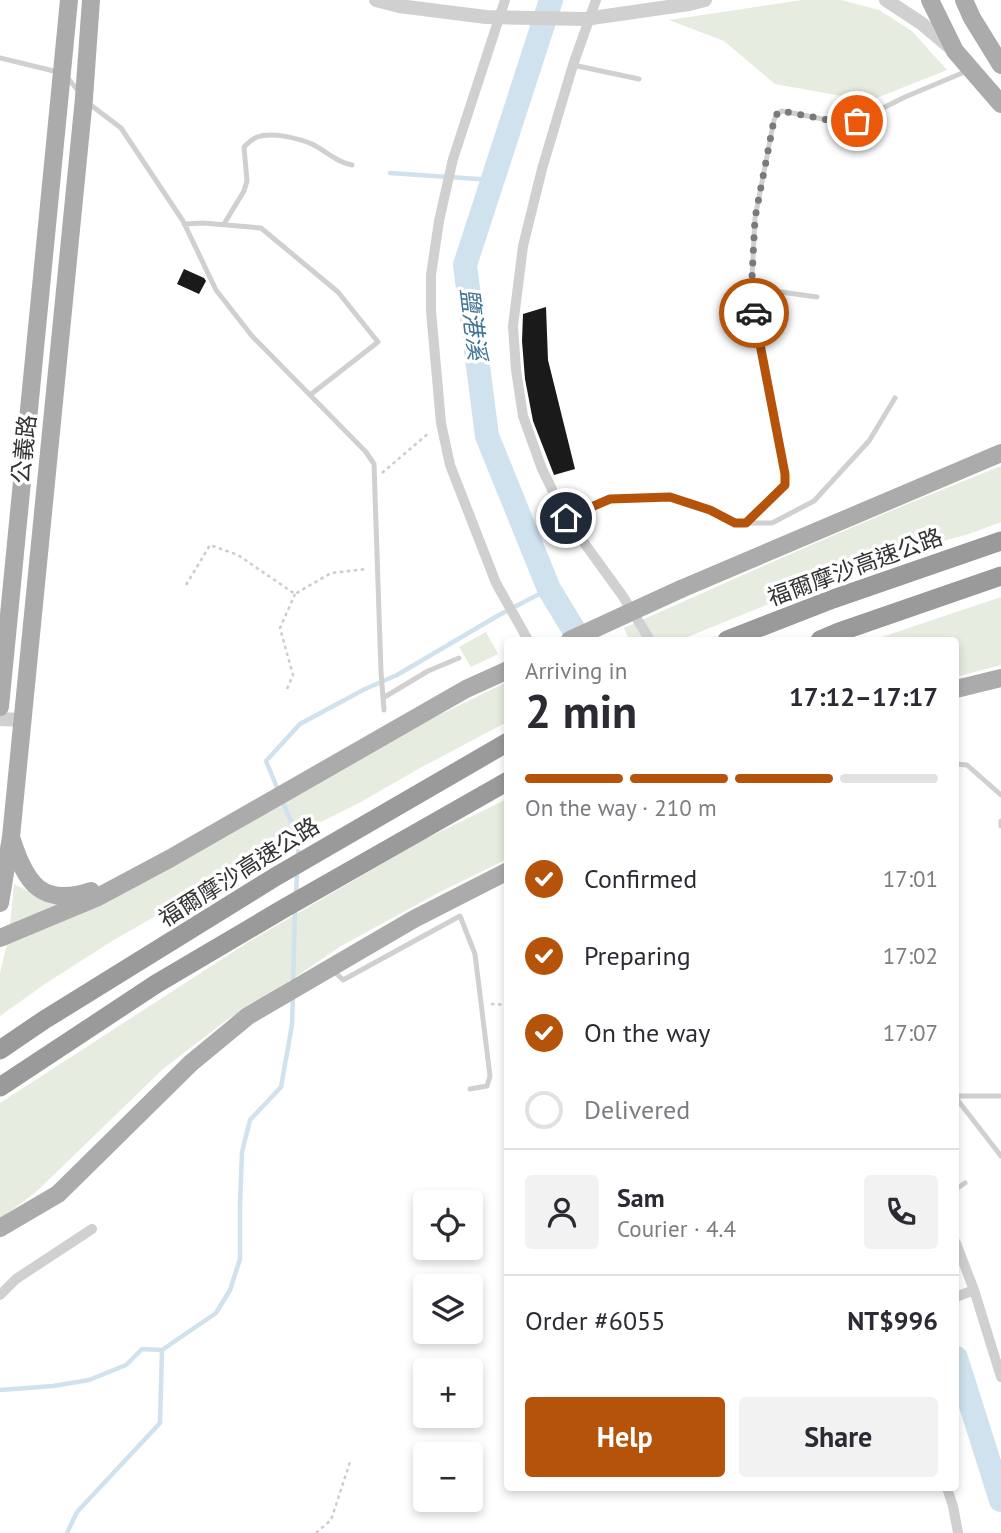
<!DOCTYPE html>
<meta charset="utf-8">
<style>
:root{--surface:#fff;--page:#f2f2f3;--text:#2b2b33;--muted:#7c7c81;--line:#e1e1e2;--accent:#b45309}
body{margin:0;font-family:"PT Sans","Noto Sans TC",sans-serif;background:var(--page);color:var(--text);height:100vh;display:flex;flex-direction:column;font-size:26px;white-space:nowrap}
*{box-sizing:border-box;margin:0}
p{font-size:23px;color:var(--muted)}
.icon{flex:none;width:38px;height:38px;fill:none;stroke:currentColor;stroke-width:2;stroke-linecap:round;stroke-linejoin:round}
.map{position:relative;flex:1;overflow:hidden}
.details{position:absolute;left:504px;top:637px;width:455px;height:854px;display:flex;flex-direction:column;background:var(--surface);border-radius:7px;box-shadow:0 4px 10px #0003}
.details>*{flex:none}
.buttons{position:absolute;left:413px;top:1190px;display:grid;gap:14px}
.buttons a{display:grid;place-items:center;width:70px;height:70px;border-radius:7px;background:var(--surface);box-shadow:0 4px 10px #0003;font-size:35px}
.pin{position:absolute;display:grid;place-items:center;width:60px;height:60px;color:#fff;margin:-30px;border:4px solid #fff;border-radius:50%;box-shadow:0 2px 7px #0007}
.courier{position:absolute;display:grid;place-items:center;width:70px;height:70px;margin:-35px;border:5px solid #b45309;border-radius:50%;background:#fff;color:#222;box-shadow:0 2px 9px #0007}
.overview em{font-style:normal;font-weight:700}
.overview div{display:flex;flex-direction:column-reverse}
.overview{display:flex;align-items:center;justify-content:space-between;height:119px;padding:0 21px}
h1{font-size:46px;font-weight:700;line-height:52px}
.bar{display:grid;grid-template-columns:repeat(4,1fr);gap:10px 7px;align-content:center;height:84px;padding:0 21px}
.bar i{height:9px;border-radius:5px;background:var(--line)}
.bar .current{background:var(--accent)}
.bar p{grid-column:span 4}
.line{display:flex;align-items:center;gap:18px;padding:0 21px;border-top:2px solid var(--line)}
.line div{flex:1}
.round{display:grid;place-items:center;flex:none;width:74px;height:74px;border-radius:7px;background:var(--page)}
ol{padding:0 21px;list-style:none}
li{display:flex;align-items:center;gap:21px;height:77px}
li p{margin-inline-start:auto}
li .icon{padding:7px;border-radius:50%;background:var(--accent);color:#fff;stroke-width:4}
li:last-child{color:var(--muted)}
li i{width:38px;height:38px;border:4px solid var(--line);border-radius:50%}
.button{display:flex;gap:14px;margin-top:auto;padding:14px 21px}
.button a{flex:1;height:80px;border-radius:7px;background:var(--accent);color:#fff;font-size:28px;font-weight:700;line-height:80px;text-align:center}
.button a+a{background:var(--page);color:var(--text)}
.map>svg:first-child{display:block}
.green{fill:#e6ecdf}
.lines{fill:none;stroke-linecap:round;stroke-linejoin:round}
.stream{stroke:#cfe2ee;stroke-width:4.5}
.river{stroke:#cfe2ee;stroke-width:24}
.building{fill:#1a1a1a}
.path{stroke:#cdcdcd;stroke-width:2.5;stroke-dasharray:3.5 3.5;stroke-linecap:butt}
.service{stroke:#d0d0d0;stroke-width:5}
.minor{stroke:#d0d0d0;stroke-width:10}
.tertiary{stroke:#d0d0d0;stroke-width:14}
.primary{stroke:#ababab;stroke-width:18}
.motorway{stroke:#9a9a9a;stroke-width:19}
.tertiary-bridge{stroke:#d0d0d0;stroke-width:14}
.primary-bridge{stroke:#ababab;stroke-width:18}
.done{stroke:#7a7a7a;stroke-width:7;stroke-dasharray:0 12.6}
.route{stroke:#b45309;stroke-width:9}
.labels{text-anchor:middle;stroke-width:7;stroke-linejoin:round;paint-order:stroke}
.street-label{font-size:23px;fill:#333;stroke:#fff}
.water-label{font-size:24px;font-style:italic;fill:#3f7597;stroke:#fff}
</style>
<div class="map">
<svg width="1001" height="1533" viewBox="0 0 1001 1533">
<rect width="100%" height="100%" fill="#fff"/>
<path class="green" d="M802,0H841L879,10L912,31L947,70L869,101L775,84L724,41L669,20Z
M1001,466V522L969,534L890,555L680,640H629L624,628C749,572 874,516 1001,466Z
M1001,597V665L956,677V640H873Z
M486,632L498,654L471,667L459,647Z
M507,682V722L420,768L359,803L283,841L190,896L112,941L45,984L0,1016V973L7,944L419,725Z
M507,799V859L440,892L341,946L300,974L224,1022L163,1069L37,1191L0,1219V1103L250,941L423,840Z
M14,884L36,895L61,904L10,925Z"/>
<g class="lines">
<path class="stream" d="M390,173L493,180
M278,790L266,761L300,724L365,689L397,675L499,615L549,589
M281,798L299,840L298,856
M296,894L297,872
M293,985L295,910
M0,1390L53,1386L89,1380L126,1365L142,1349L162,1350
M67,1533L77,1512L160,1423L162,1350L216,1313L230,1290L240,1259V1204L242,1152L250,1120L281,1087L292,1025L293,994"/>
<path class="river" d="M551,0L465,265L487,436L549,589L580,640
M956,1358L1001,1500"/>
</g>
<path class="building" d="M184,269L204,278L206,281L199,294L177,284Z
M546,307L548,360L575,469L554,475L533,421L525,379L522,341L523,314Z"/>
<g class="lines">
<path class="path" d="M382,473L430,432
M186,585L210,545L238,555L295,594L331,573L367,569
M287,689L293,675L280,628L295,594
M491,1004L508,1005
M316,1533L331,1520L351,1459"/>
<path class="service" d="M0,58L58,72
M573,65L639,79
M66,76L80,93
M88,103L121,128L183,221L216,290L252,336L366,452L374,464L381,672L384,710
M184,224L203,223L261,228L338,292L378,342L310,395
M224,224L244,191L247,181L244,147C248,143 252,139 257,137C272,132 298,138 312,144C326,151 336,162 352,165
M752,288L817,297
M566,518L610,499L670,497L710,510L735,523H746L785,485V474L751,297L755,218L774,120L777,114L782,111L838,122L857,121L905,97L967,71
M746,523H772L814,501L869,441L895,398
M383,698L428,671L459,658
M956,764L967,765L1001,795
M1001,821V826
M333,970L343,980L460,916L475,954L490,1076L487,1086L470,1089
M956,1096H1001
M956,1098L1001,1156
M956,1189L965,1183"/>
<path class="minor" d="M505,0L453,159L439,221L431,275V311L441,423L450,465L496,583L528,640
M596,0L573,65L542,169L523,246L513,326L516,370L523,416L542,469L566,518L622,595L650,640
M956,1243L974,1290L1001,1377
M0,1295L16,1279L92,1229
M956,1297L974,1290
M947,1488L953,1506L958,1533"/>
<path class="tertiary" d="M886,0L921,23L952,49
M689,4L705,0
M0,719L22,720"/>
<path class="primary" d="M930,0L955,51L1001,104
M964,0L972,18L1001,65
M681,589L1001,453
M956,689L1001,678
M0,707L69,0
M12,840C26,884 42,907 91,891
M0,903L11,837L84,98L91,0
M0,938L96,898L169,859L466,689L508,670
M0,1228L58,1194L191,1063L248,1016L414,919L508,871"/>
<path class="motorway" d="M727,640L833,599L1001,541
M820,640L839,632L1001,576
M0,1050L44,1020L275,877L508,742
M0,1087L156,984L283,909L508,781"/>
<path class="tertiary-bridge" d="M376,0L399,6L486,17L585,19L689,4"/>
<path class="primary-bridge" d="M570,640L681,589"/>
</g>
<g class="lines">
<path class="done" d="M754,313L751,297L755,218L774,120L777,114L782,111L838,122L857,121"/>
<path class="route" d="M566,518L610,499L670,497L710,510L735,523H746L785,485V474L754,313"/>
</g>
<g class="labels">
<g class="street-label">
<text transform="translate(24 449) rotate(-84)" y="8">公義路</text>
<text transform="translate(855 567) rotate(-20)" y="8">福爾摩沙高速公路</text>
<text transform="translate(239 872) rotate(-32)" y="8">福爾摩沙高速公路</text>
</g>
<g class="water-label">
<text transform="translate(473 324) rotate(83)" y="8">鹽港溪</text>
</g>
</g>
</svg>
<div class="buttons">
<a><svg class="icon" aria-label="locate" viewBox="0 0 24 24"><circle cx="12" cy="12" r="6"/><path d="M12 2v4M12 18v4M2 12h4M18 12h4"/></svg></a>
<a><svg class="icon" aria-label="layers" viewBox="0 0 24 24"><path d="M12 4l9 5-9 5-9-5zM3 14l9 5 9-5"/></svg></a>
<a>+</a>
<a>−</a>
</div>
<div class="pin" style="left:857px;top:121px;background:#ea580c"><svg class="icon" aria-label="bag" viewBox="0 0 24 24"><path d="M5 8h14l-1 12H6zM9 8a3 3 0 0 1 6 0"/></svg></div>
<div class="pin" style="left:566px;top:518px;background:#1f2937"><svg class="icon" aria-label="home" viewBox="0 0 24 24"><path d="M3 11l9-7 9 7M6 9v11h12V9"/></svg></div>
<div class="courier" style="left:754px;top:313px"><svg class="icon" aria-label="car" viewBox="0 0 24 24"><path d="M5 17H2v-5l4-1 3-4h7l3 4 3 1v5h-3M9 17h6M6 11h13"/><circle cx="7" cy="17" r="2"/><circle cx="17" cy="17" r="2"/></svg></div>
<section class="details">
<div class="overview"><div><h1>2 min</h1><p>Arriving in</p></div><em>17:12–17:17</em></div>
<div class="bar"><i class="current"></i><i class="current"></i><i class="current"></i><i></i><p>On the way · 210 m</p></div>
<ol>
<li><svg class="icon" aria-label="check" viewBox="0 0 24 24"><path d="M5 12l5 5 9-10"/></svg>Confirmed<p>17:01</p></li>
<li><svg class="icon" aria-label="check" viewBox="0 0 24 24"><path d="M5 12l5 5 9-10"/></svg>Preparing<p>17:02</p></li>
<li><svg class="icon" aria-label="check" viewBox="0 0 24 24"><path d="M5 12l5 5 9-10"/></svg>On the way<p>17:07</p></li>
<li><i></i>Delivered</li>
</ol>
<div class="line" style="height:126px"><a class="round"><svg class="icon" aria-label="person" viewBox="0 0 24 24"><circle cx="12" cy="8" r="4"/><path d="M4 21q1-7 8-7t8 7"/></svg></a><div><b>Sam</b><p>Courier · 4.4</p></div><a class="round"><svg class="icon" aria-label="phone" viewBox="0 0 24 24"><path d="M5 4h4l2 5-3 2q2 4 5 5l2-3 5 2v4C11 20 4 13 5 4z"/></svg></a></div>
<div class="line" style="height:91px"><div>Order #6055</div><b>NT$996</b></div>
<div class="button"><a>Help</a><a>Share</a></div>
</section>
</div>
